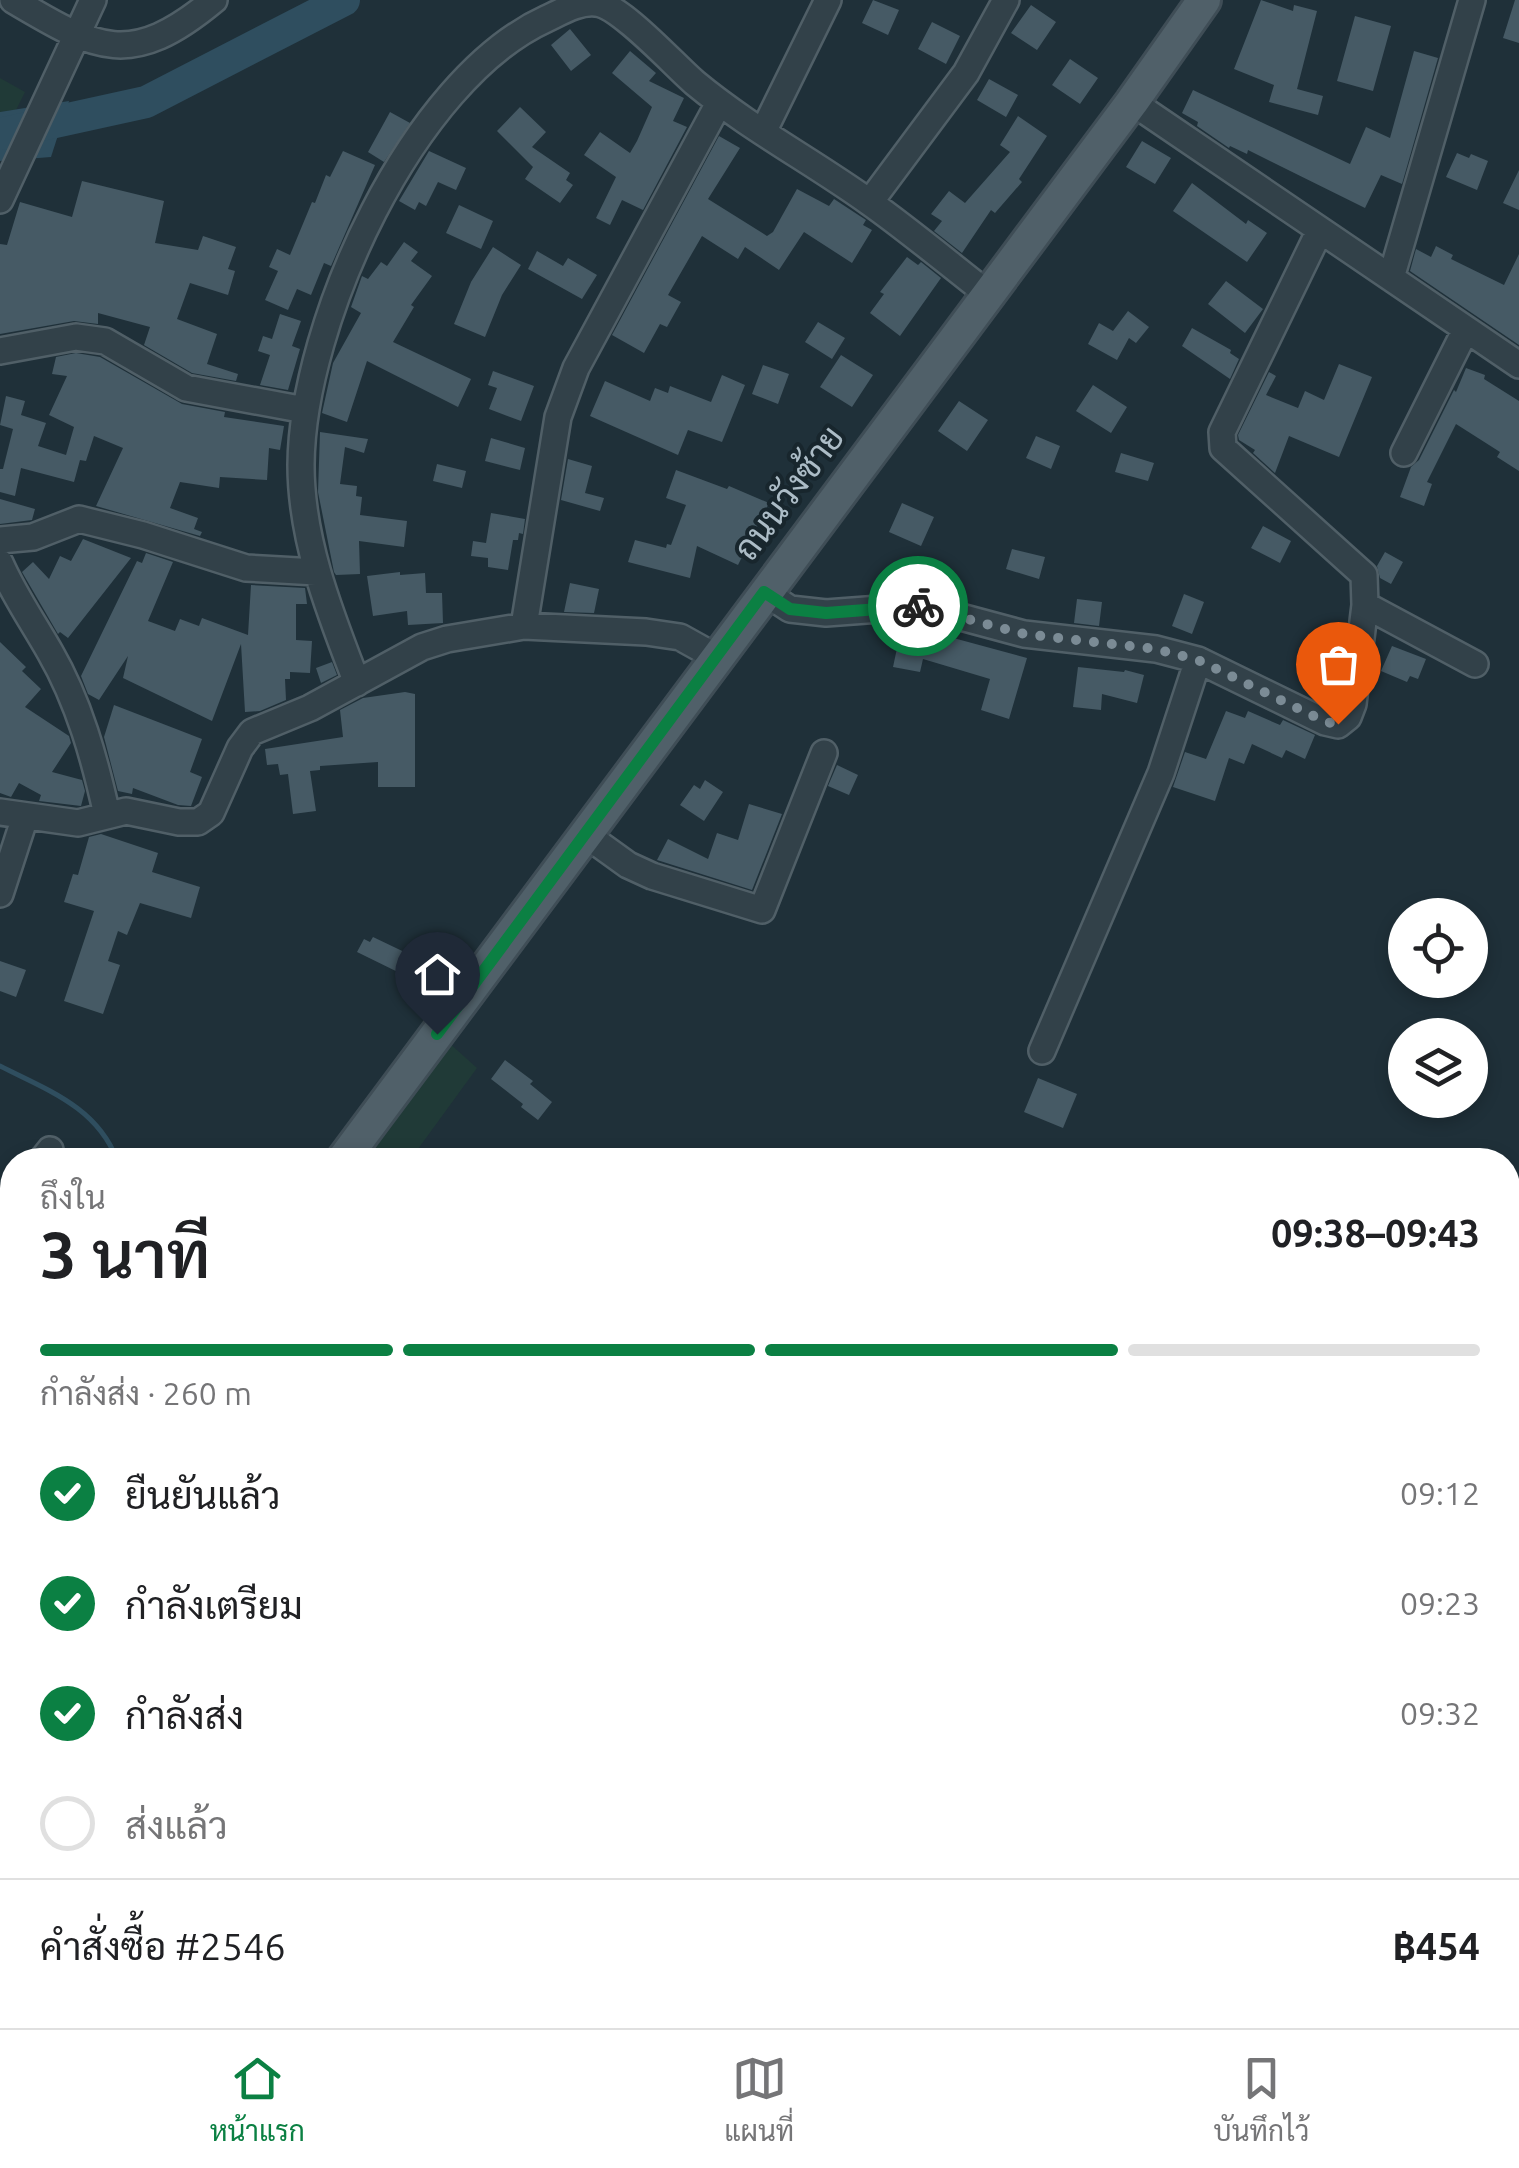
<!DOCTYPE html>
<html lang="th">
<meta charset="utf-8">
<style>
:root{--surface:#fff;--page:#f6f6f6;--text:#202124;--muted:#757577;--line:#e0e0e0;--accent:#0b8043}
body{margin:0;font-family:Ubuntu,Sarabun,sans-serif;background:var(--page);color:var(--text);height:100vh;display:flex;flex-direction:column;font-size:38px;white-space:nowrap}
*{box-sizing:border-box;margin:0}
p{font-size:32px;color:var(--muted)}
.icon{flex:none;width:55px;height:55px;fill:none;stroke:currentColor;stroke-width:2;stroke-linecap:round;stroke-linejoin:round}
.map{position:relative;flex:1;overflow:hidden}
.side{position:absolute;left:0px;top:1148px;width:1520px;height:882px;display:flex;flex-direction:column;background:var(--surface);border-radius:40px 40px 0 0;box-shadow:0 5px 15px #0003}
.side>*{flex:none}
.controls{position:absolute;left:1388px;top:898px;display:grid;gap:20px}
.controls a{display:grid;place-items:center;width:100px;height:100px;border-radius:50%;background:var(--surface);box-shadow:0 5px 15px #0003;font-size:50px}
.pin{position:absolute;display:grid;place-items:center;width:85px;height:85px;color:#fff;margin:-102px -42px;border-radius:50% 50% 50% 0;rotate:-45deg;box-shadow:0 0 10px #0007}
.pin .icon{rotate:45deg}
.courier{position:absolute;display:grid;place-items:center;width:100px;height:100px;margin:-50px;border:8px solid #0b8043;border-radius:50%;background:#fff;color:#222;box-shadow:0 2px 12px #0007}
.overview em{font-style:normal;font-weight:600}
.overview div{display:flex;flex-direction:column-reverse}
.overview{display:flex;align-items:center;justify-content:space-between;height:170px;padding:0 40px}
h1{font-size:65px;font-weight:600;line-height:75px}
.bar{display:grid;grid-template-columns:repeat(4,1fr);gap:15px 10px;align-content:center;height:120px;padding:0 40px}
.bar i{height:12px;border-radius:8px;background:var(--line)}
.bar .current{background:var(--accent)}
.bar p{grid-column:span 4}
.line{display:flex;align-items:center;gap:25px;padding:0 40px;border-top:2px solid var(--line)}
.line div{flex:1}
ol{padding:0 40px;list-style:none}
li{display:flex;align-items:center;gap:30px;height:110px}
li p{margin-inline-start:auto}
li .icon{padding:10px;border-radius:50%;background:var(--accent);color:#fff;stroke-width:4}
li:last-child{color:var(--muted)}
li i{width:55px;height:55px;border:5px solid var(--line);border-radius:50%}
.tabs{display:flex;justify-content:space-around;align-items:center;height:140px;border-top:2px solid var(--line);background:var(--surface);font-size:28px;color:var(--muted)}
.tabs a{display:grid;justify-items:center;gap:5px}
.tabs .current{color:var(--accent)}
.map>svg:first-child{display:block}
.green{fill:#203a37}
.water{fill:#2f4e5f}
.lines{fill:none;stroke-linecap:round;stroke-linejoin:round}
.stream{stroke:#2f4e5f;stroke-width:5}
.river{stroke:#2f4e5f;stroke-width:32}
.building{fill:#465a65}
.minor-casing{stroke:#505f67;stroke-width:30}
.major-casing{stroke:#3f4d56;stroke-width:38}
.minor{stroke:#324149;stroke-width:25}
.major{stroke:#506069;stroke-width:32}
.done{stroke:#7b8b95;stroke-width:10;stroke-dasharray:0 18}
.route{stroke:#0b8043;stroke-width:12}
.labels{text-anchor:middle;stroke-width:8;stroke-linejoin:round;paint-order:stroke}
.street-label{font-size:35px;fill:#acbcc6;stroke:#18262d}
</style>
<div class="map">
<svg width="1519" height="2028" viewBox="0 0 1519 2028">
<rect width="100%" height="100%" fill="#1f3039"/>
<path class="green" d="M0,78L25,92L16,110L0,112Z
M448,1042L477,1068L410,1160H364Z
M12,1613V1654L0,1666V1627Z
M915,2018H1006L1017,2028H917Z"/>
<path class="water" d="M69,101L51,157L0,161V112Z"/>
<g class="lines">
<path class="stream" d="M0,1066C47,1090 97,1107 117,1160
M964,2018L971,2028"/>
<path class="river" d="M0,134L146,102L344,0"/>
</g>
<path class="building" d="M873,0L899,10L888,35L862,23Z
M1261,0L1293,11L1294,5L1317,11L1297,89L1323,96L1318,115L1269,102L1274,85L1234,69Z
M1515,0H1519V43L1503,38Z
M1031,5L1056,22L1037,50L1011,33Z
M1355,16L1391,26L1373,91L1337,81Z
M932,22L960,36L946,64L918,49Z
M570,29L591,55L571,71L551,45Z
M630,51L656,73L649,81L684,98L673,121L687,127L643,210L622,200L610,225L596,218L616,177L584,155L600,132L630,153L637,141L652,107L612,73Z
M1414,51L1438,58L1402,184L1381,175L1365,208L1248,150L1247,154L1230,146L1229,148L1197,126L1198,122L1182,113L1193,90L1350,164L1366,127L1390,138Z
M1070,59L1098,78L1080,104L1052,85Z
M989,79L1018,95L1006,117L977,100Z
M520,107L546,132L532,147L570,173L566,180L573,185L560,203L525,179L533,167L497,131Z
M390,112L410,123L384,162L368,152Z
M1018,116L1047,136L1019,179L1022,182L995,213L991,210L962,253L934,231L942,221L931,214L949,191L965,203L1010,152L1000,145Z
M719,136L740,148L708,199L767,236L773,232L797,189L829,206L834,199L866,220L863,225L872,230L852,263L804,232L779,270L745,247L738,259L702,236L668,295L681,302L667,327L660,324L644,353L612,335Z
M1142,141L1171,158L1155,184L1126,167Z
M343,151L375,165L331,266L324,263L311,295L297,289L288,310L265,300L278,271L269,267L277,249L290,255L312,202L315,203L326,175L330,177Z
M429,151L466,168L456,190L438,182L426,206L419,202L415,210L399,201Z
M1457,153L1469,158L1471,154L1488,161L1477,190L1446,177Z
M1519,170V210L1503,203Z
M82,181L164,201L155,243L198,250L203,236L236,247L228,269L235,271L228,295L190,283L177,319L217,334L207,364L238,374L236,381L192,373L144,345L150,327L98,313V324L74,321L0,334V244L7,245L20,202L72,217Z
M1192,183L1246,224L1248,220L1267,233L1247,262L1173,211Z
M459,205L493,221L481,249L446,233Z
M404,242L418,252L411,261L432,276L411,305L414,307L393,342L471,379L458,407L367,361L347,422L322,413L333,363L361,313L351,307L362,276L368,279L381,262L387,266Z
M1436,246L1453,255L1451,259L1504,285L1519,254V345L1410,271L1416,249L1431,257Z
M493,247L521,265L502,295L485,337L454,324L471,282Z
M537,251L563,266L568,258L597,275L582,299L528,269Z
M907,257L918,265L921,262L941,278L900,336L870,313L884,294L880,292Z
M1226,281L1263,309L1245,333L1208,304Z
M1128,311L1149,327L1136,343L1129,338L1117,360L1088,344L1099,323L1113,331Z
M280,314L301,321L292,346L300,349L288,390L260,385L270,355L258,351L263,336L272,339Z
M818,322L845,338L832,359L805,342Z
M1192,328L1231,350L1230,353L1239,359L1230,379L1182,346Z
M76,353L100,357L182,404L225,412L224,417L284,426L280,450L269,448L267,480L220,477L219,488L180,482L170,508L198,518L194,529L202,532L200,536L96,506L123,448L94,436L86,461L80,460L74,482L21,468L15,496L0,492V469H3L13,429L0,425L6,396L25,401L21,415L46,423L38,446L66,455L74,427L49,415L67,376L52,374L56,357Z
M841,355L873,375L852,407L820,387Z
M1339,364L1372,377L1339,457L1289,436L1275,473L1253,453L1255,450L1239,440L1238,435L1269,372L1276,376L1266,395L1298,408L1305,391L1324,400Z
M763,365L789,374L778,404L752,394Z
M1466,368L1485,375L1484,379L1519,401V471L1497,457L1500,452L1456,424L1427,482L1432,484L1424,506L1400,497L1411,467L1419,460L1454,390L1456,392Z
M493,371L534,386L521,421L489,409L497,388L488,385Z
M722,375L745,385L722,442L688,430L678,455L590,416L605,381L650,401L655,388L668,393L670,386L711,402Z
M1093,385L1127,407L1111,433L1076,411Z
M959,401L988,420L967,451L938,431Z
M320,432L368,439L364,453L345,447L340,484L357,486L356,496L362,497L360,515L407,521L404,547L359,541L360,574L336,575L334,572L318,492Z
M1036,436L1060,446L1051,469L1026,458Z
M491,438L525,448L520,470L485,461Z
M1121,453L1154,463L1148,481L1115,472Z
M568,459L592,466L585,493L604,498L600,511L561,500Z
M437,464L466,471L462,488L433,481Z
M676,470L727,489L729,486L769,503L738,565L697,546L690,578L628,562L635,540L666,548L667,544L671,545L686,505L666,498Z
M0,499L35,509L32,520L0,524Z
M902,503L934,517L921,546L889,532Z
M491,513L525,519L523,534L519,533L518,540H513L508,570L488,567V558L471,556L473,541L486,543Z
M1263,526L1291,541L1280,563L1251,548Z
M83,539L131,558L68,638L60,632L58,634L22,572L33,562L49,579L60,556L71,561Z
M1012,549L1045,557L1039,579L1006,569Z
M1385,552L1403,562L1391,584L1380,578L1377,566Z
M146,553L173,562L148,621L175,631L180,619L199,626L202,618L248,635L251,585L305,588L307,604H296V640L312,641L310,673L290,672V679H285L286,700L260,711L245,712L241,644L212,721L123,678L128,656L99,700L88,694L81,676L137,561L142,563Z
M400,572V575L425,573L426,593H442L443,623L408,625L407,611L373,616L367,576Z
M570,583L599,589L594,613L564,612Z
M1184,594L1204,602L1192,634L1172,626Z
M1077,599L1102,602L1099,626L1074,623Z
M946,636L1027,658L1009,719L981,710L990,679L923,659L920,672L893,667L899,639L942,647Z
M0,642L26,667L22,671L41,689L25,707L69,736L71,743L52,772L82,780L85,791L81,806L39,801L41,795L19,783L11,797L0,793Z
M1392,646L1426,659L1418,679L1410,676L1407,682L1381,671Z
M332,662L337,675L321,683L316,668Z
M1078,667L1124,672L1125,670L1144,675L1137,703L1102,694L1101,710L1073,707Z
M405,692L415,694V787H378V762L320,766V770L310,771L316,811L293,814L288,774L280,775L278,764L267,765L265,749L343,737L340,710L363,698Z
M114,705L202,739L190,772L202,777L191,806L178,805L133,788L132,794L118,791L104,737Z
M1226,711L1245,718L1248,711L1280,725L1283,720L1315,735L1305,759L1286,750L1282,758L1252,744L1244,764L1229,758L1215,801L1173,787L1185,752L1206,759Z
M837,765L858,775L849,795L828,786Z
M705,780L723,792L704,821L680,805L694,785L700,789Z
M749,804L782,814L752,890L657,860L668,839L708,859L717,833L738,840Z
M101,834L158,853L152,872L200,887L191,918L140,903L127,935L118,931L108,961L120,965L103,1014L64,1001L94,911L64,902L73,874L78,875L89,837Z
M373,937L419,959L410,978L357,952L364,939L370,942Z
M0,961L26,970L16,997L0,991Z
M505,1060L533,1081L530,1084L552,1102L538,1120L521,1107L523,1104L491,1079Z
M1038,1078L1077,1094L1063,1128L1024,1112Z"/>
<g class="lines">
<g class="minor-casing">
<path id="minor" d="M13,0C97,50 131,69 214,0
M1132,102L1519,365
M763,132L828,0
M0,200L93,0
M870,202L966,73L1006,0
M1391,278L1472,0
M0,351L76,337L105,341L186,388L305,410
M1404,453L1465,331
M0,540L33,537L79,519L143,535L246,568L316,572
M0,563C14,595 33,622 50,652C79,702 95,760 107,815
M764,592L790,609L826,613L920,606L1024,634L1156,649L1198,660L1325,722L1338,725L1348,717L1353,704L1365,605L1364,575L1223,448L1222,432L1319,232
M1365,605L1475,664
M524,626L558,417L576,368L719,103
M357,683C330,613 301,541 301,465C302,323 412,80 546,19C561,12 579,1 596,3C620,5 674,65 695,83C749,128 812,161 869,202C910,231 949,264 989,295
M0,812L78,823L126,811L179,822H198L211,813L240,748L252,732L310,708L422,647L447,639L524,626L646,632L680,637L716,657
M585,834L628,865L652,876L762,910L824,753
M0,894L25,817
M1042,1051L1161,773L1198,660
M42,1160L50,1150
M0,1214L12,1198
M0,1323L12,1333"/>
</g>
<g class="major-casing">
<path id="major" d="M343,1160L1132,102L1204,0
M0,1603L12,1588"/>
</g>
<use href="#minor" class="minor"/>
<use href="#major" class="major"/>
</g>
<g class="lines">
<path class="done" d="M918,606L1024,634L1156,649L1198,660L1326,722L1338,724"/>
<path class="route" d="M437,1034L764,592L790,609L826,613L918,606"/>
</g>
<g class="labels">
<g class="street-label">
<text transform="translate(789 493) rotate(-53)" y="12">ถนนวังซ้าย</text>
</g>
</g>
</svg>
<div class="controls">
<a><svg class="icon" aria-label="locate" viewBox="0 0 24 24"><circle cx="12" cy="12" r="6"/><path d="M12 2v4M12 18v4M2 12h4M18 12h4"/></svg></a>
<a><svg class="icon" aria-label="layers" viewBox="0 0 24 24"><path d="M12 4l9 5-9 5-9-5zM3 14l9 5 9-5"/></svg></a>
</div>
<div class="pin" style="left:1338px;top:724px;background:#ea580c"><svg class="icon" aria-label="bag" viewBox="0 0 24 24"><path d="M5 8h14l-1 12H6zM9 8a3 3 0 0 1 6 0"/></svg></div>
<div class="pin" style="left:437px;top:1034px;background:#1f2937"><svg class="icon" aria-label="home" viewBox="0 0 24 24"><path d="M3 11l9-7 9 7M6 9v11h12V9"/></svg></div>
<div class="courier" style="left:918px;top:606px"><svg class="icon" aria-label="bike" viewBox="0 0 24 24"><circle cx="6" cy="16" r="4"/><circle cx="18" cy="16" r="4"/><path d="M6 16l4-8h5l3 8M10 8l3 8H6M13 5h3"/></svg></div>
<section class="side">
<div class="overview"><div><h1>3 นาที</h1><p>ถึงใน</p></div><em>09:38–09:43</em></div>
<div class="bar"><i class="current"></i><i class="current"></i><i class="current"></i><i></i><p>กำลังส่ง · 260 m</p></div>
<ol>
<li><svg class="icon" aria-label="check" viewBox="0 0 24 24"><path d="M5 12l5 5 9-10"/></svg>ยืนยันแล้ว<p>09:12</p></li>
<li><svg class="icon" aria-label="check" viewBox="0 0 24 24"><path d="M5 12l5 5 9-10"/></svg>กำลังเตรียม<p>09:23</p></li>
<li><svg class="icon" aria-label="check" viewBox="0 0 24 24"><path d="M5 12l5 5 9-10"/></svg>กำลังส่ง<p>09:32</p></li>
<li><i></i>ส่งแล้ว</li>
</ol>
<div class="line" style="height:130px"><div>คำสั่งซื้อ #2546</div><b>฿454</b></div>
</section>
</div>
<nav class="tabs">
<a class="current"><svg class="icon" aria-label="home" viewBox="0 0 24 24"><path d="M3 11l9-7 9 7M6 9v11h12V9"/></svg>หน้าแรก</a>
<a><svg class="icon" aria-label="map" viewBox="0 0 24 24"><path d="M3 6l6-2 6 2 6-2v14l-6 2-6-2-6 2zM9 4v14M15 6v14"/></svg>แผนที่</a>
<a><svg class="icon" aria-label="saved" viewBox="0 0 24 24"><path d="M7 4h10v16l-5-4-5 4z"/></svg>บันทึกไว้</a>
</nav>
